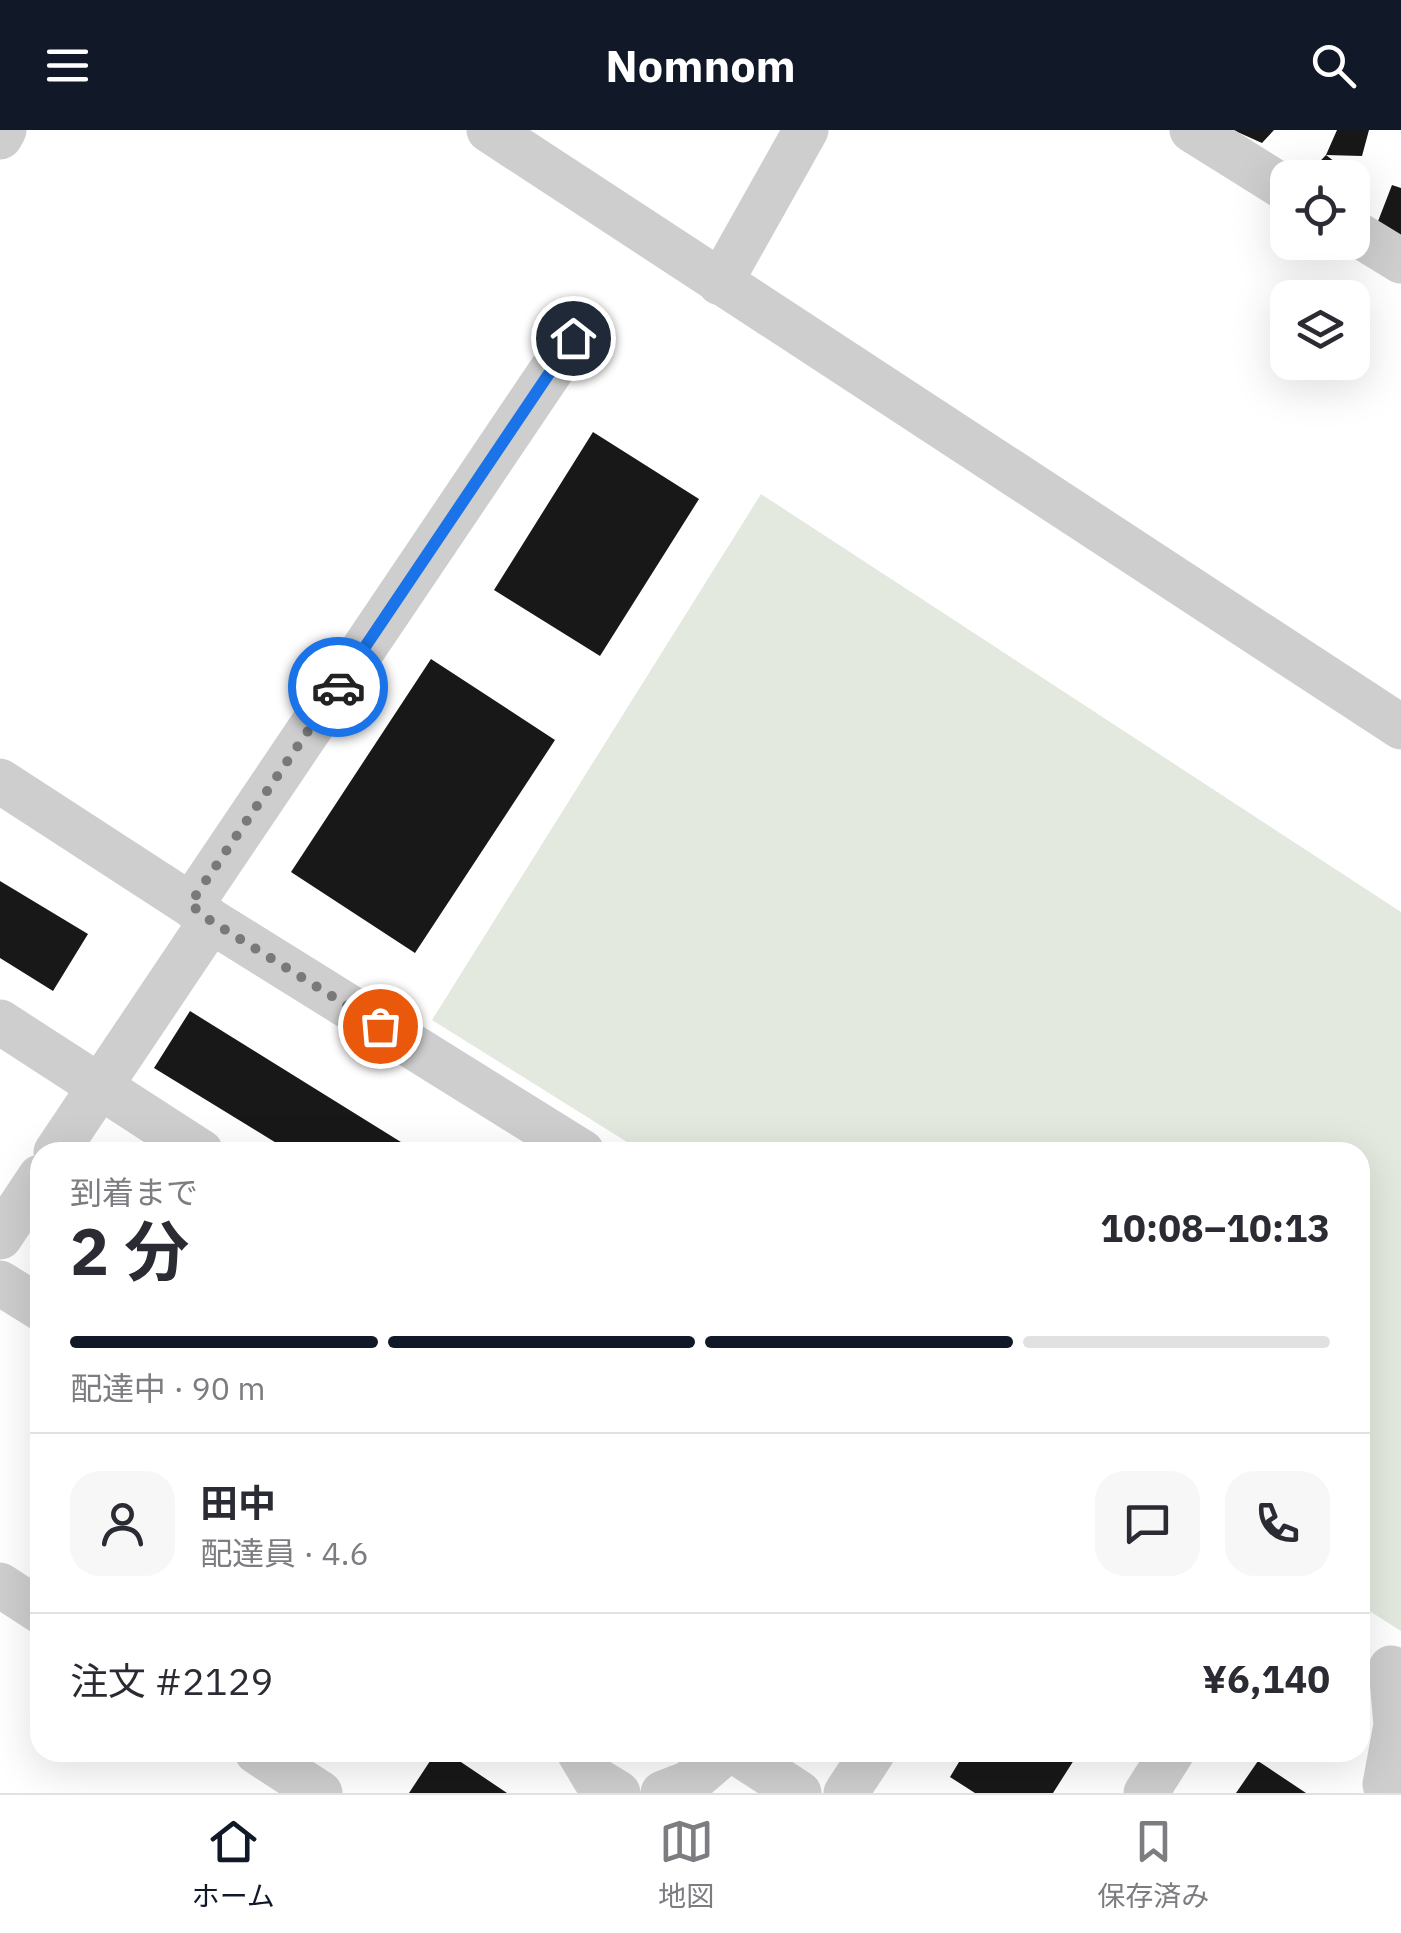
<!DOCTYPE html>
<html lang="ja">
<meta charset="utf-8">
<style>
:root{--surface:#fff;--page:#f7f7f7;--text:#2b2b33;--muted:#7c7c81;--line:#e1e1e2;--accent:#111827}
body{margin:0;font-family:"IBM Plex Sans","Noto Sans JP",sans-serif;background:var(--page);color:var(--text);height:100vh;display:flex;flex-direction:column;font-size:38px;white-space:nowrap}
*{box-sizing:border-box;margin:0}
p{font-size:32px;color:var(--muted)}
.icon{flex:none;width:55px;height:55px;fill:none;stroke:currentColor;stroke-width:2;stroke-linecap:round;stroke-linejoin:round}
.map{position:relative;flex:1;overflow:hidden}
.side{position:absolute;left:30px;top:1012px;width:1340px;height:620px;display:flex;flex-direction:column;background:var(--surface);border-radius:30px;box-shadow:0 10px 40px #0002}
.side>*{flex:none}
.controls{position:absolute;left:1270px;top:30px;display:grid;gap:20px}
.controls a{display:grid;place-items:center;width:100px;height:100px;border-radius:20px;background:var(--surface);box-shadow:0 10px 40px #0002;font-size:50px}
.pin{position:absolute;display:grid;place-items:center;width:85px;height:85px;color:#fff;margin:-42px;border:5px solid #fff;border-radius:50%;box-shadow:0 2px 10px #0007}
.courier{position:absolute;display:grid;place-items:center;width:100px;height:100px;margin:-50px;border:8px solid #1a73e8;border-radius:50%;background:#fff;color:#222;box-shadow:0 2px 12px #0007}
.overview em{font-style:normal;font-weight:700}
.overview div{display:flex;flex-direction:column-reverse}
.overview{display:flex;align-items:center;justify-content:space-between;height:170px;padding:0 40px}
h1{font-size:65px;font-weight:700;line-height:75px}
.bar{display:grid;grid-template-columns:repeat(4,1fr);gap:15px 10px;align-content:center;height:120px;padding:0 40px}
.bar i{height:12px;border-radius:8px;background:var(--line)}
.bar .on{background:var(--accent)}
.bar p{grid-column:span 4}
.line{display:flex;align-items:center;gap:25px;padding:0 40px;border-top:2px solid var(--line)}
.line div{flex:1}
.round{display:grid;place-items:center;flex:none;width:105px;height:105px;border-radius:30px;background:var(--page)}
header{display:flex;justify-content:space-between;align-items:center;height:130px;padding:0 40px;background:var(--accent);color:#fff;font-size:45px;font-weight:700}
.dock{display:flex;justify-content:space-around;align-items:center;height:140px;border-top:2px solid var(--line);background:var(--surface);font-size:28px;color:var(--muted)}
.dock a{display:grid;justify-items:center;gap:5px}
.dock .on{color:var(--accent)}
.map>svg:first-child{display:block}
.green{fill:#e3e9de}
.building{fill:#181818}
.lines{fill:none;stroke-linecap:round;stroke-linejoin:round}
.minor{stroke:#cecece;stroke-width:45}
.done{stroke:#797979;stroke-width:10;stroke-dasharray:0 18}
.route{stroke:#1a73e8;stroke-width:12}
</style>
<header><svg class="icon" aria-label="menu" viewBox="0 0 24 24"><path d="M4 6h16M4 12h16M4 18h16"/></svg>Nomnom<svg class="icon" aria-label="search" viewBox="0 0 24 24"><circle cx="10" cy="10" r="6"/><path d="M15 15l6 6"/></svg></header>
<div class="map">
<svg width="1401" height="1663" viewBox="0 0 1401 1663">
<rect width="100%" height="100%" fill="#fff"/>
<path class="green" d="M761,364L1401,782V1501L1360,1475V1022H643L432,890Z"/>
<path class="building" d="M1233,0H1274L1262,13Z
M1337,0H1369L1362,26L1326,25Z
M1326,25L1344,39L1336,48H1304Z
M1392,55L1401,58V116L1370,112Z
M593,302L699,369L600,526L494,460Z
M431,529L555,610L415,823L291,742Z
M0,751L88,804L53,861L0,828Z
M190,881L417,1022H291L154,938Z
M436,1622H446L507,1663H409Z
M965,1622H1062L1074,1630L1053,1663H975L950,1647Z
M1258,1631L1306,1663H1236Z"/>
<g class="lines">
<path class="minor" d="M489,0L1401,597
M1192,0L1288,60
M0,7L4,0
M1352,101L1401,131
M720,153L806,0
M0,651L191,775L211,791L582,1022
M191,775L573,208
M0,892L201,1022
M56,1022L211,791
M0,1107L40,1047
M0,1153L40,1178
M0,1455L40,1481
M257,1622L320,1663
M579,1622L595,1649L618,1663
M736,1622L799,1663
M663,1663L689,1653L725,1622
M846,1663L873,1622
M1146,1663L1172,1622
M1387,1663L1385,1654L1396,1595L1391,1538"/>
</g>
<g class="lines">
<path class="done" d="M338,557L190,774L211,791L380,896"/>
<path class="route" d="M338,557L573,208"/>
</g>
</svg>
<div class="controls">
<a><svg class="icon" aria-label="locate" viewBox="0 0 24 24"><circle cx="12" cy="12" r="6"/><path d="M12 2v4M12 18v4M2 12h4M18 12h4"/></svg></a>
<a><svg class="icon" aria-label="layers" viewBox="0 0 24 24"><path d="M12 4l9 5-9 5-9-5zM3 14l9 5 9-5"/></svg></a>
</div>
<div class="pin" style="left:380px;top:896px;background:#ea580c"><svg class="icon" aria-label="bag" viewBox="0 0 24 24"><path d="M5 8h14l-1 12H6zM9 8a3 3 0 0 1 6 0"/></svg></div>
<div class="pin" style="left:573px;top:208px;background:#1f2937"><svg class="icon" aria-label="home" viewBox="0 0 24 24"><path d="M3 11l9-7 9 7M6 9v11h12V9"/></svg></div>
<div class="courier" style="left:338px;top:557px"><svg class="icon" aria-label="car" viewBox="0 0 24 24"><path d="M5 17H2v-5l4-1 3-4h7l3 4 3 1v5h-3M9 17h6M6 11h13"/><circle cx="7" cy="17" r="2"/><circle cx="17" cy="17" r="2"/></svg></div>
<section class="side">
<div class="overview"><div><h1>2 分</h1><p>到着まで</p></div><em>10:08–10:13</em></div>
<div class="bar"><i class="on"></i><i class="on"></i><i class="on"></i><i></i><p>配達中 · 90 m</p></div>
<div class="line" style="height:180px"><a class="round"><svg class="icon" aria-label="person" viewBox="0 0 24 24"><circle cx="12" cy="8" r="4"/><path d="M4 21q1-7 8-7t8 7"/></svg></a><div><b>田中</b><p>配達員 · 4.6</p></div><a class="round"><svg class="icon" aria-label="chat" viewBox="0 0 24 24"><path d="M4 5h16v11H9l-5 4z"/></svg></a><a class="round"><svg class="icon" aria-label="phone" viewBox="0 0 24 24"><path d="M5 4h4l2 5-3 2q2 4 5 5l2-3 5 2v4C11 20 4 13 5 4z"/></svg></a></div>
<div class="line" style="height:130px"><div>注文 #2129</div><b>¥6,140</b></div>
</section>
</div>
<nav class="dock">
<a class="on"><svg class="icon" aria-label="home" viewBox="0 0 24 24"><path d="M3 11l9-7 9 7M6 9v11h12V9"/></svg>ホーム</a>
<a><svg class="icon" aria-label="map" viewBox="0 0 24 24"><path d="M3 6l6-2 6 2 6-2v14l-6 2-6-2-6 2zM9 4v14M15 6v14"/></svg>地図</a>
<a><svg class="icon" aria-label="saved" viewBox="0 0 24 24"><path d="M7 4h10v16l-5-4-5 4z"/></svg>保存済み</a>
</nav>
